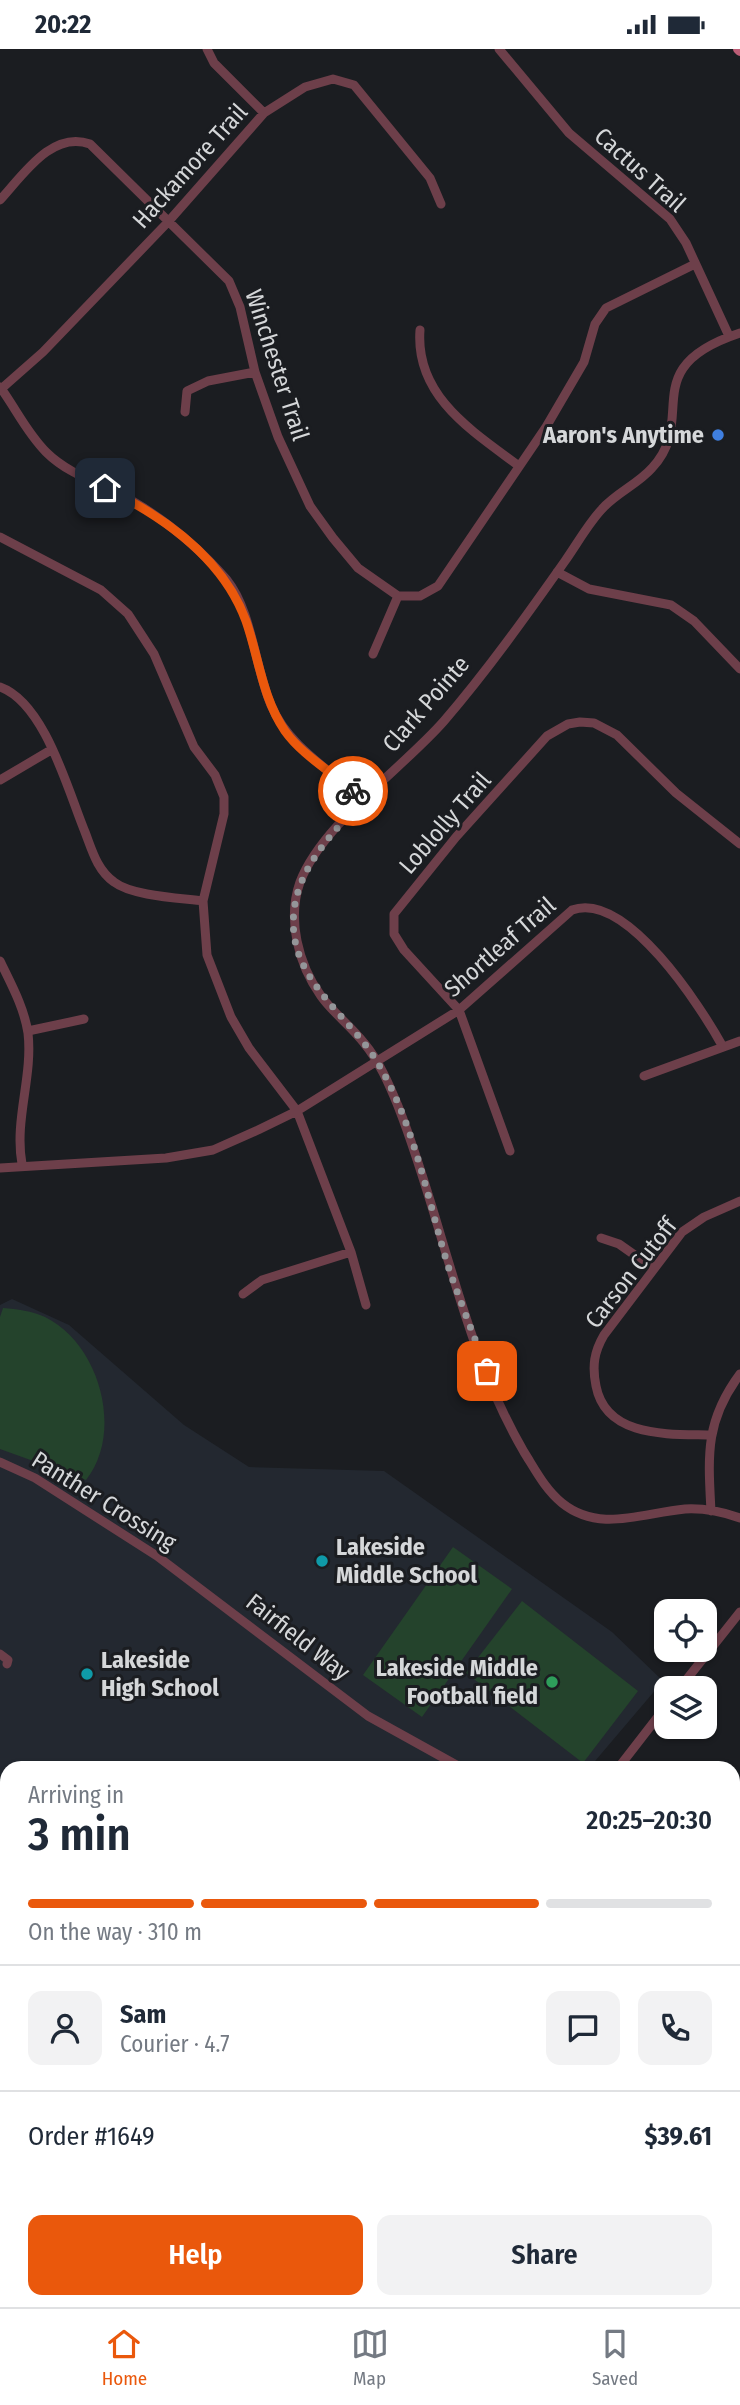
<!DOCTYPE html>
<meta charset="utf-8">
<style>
:root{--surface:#fff;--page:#f2f2f3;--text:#1f2937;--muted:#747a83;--line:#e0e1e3;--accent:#ea580c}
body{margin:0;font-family:"Fira Sans Condensed",sans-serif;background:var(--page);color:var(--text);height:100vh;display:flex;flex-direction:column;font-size:26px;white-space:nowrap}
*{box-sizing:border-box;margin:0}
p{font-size:23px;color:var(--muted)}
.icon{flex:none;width:38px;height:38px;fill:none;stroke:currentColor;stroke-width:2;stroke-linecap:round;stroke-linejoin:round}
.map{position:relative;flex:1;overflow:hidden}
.sheet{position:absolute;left:0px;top:1712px;width:740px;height:548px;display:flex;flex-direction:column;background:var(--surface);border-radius:21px 21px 0 0;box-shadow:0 2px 5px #0004}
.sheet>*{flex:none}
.tools{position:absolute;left:654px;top:1550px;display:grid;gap:14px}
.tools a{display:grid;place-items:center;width:63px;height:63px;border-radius:14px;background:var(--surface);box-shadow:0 2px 5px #0004;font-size:35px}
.pin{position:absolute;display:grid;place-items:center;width:60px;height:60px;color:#fff;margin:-30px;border-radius:14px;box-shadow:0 4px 10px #0006}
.courier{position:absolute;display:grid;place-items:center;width:70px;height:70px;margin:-35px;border:5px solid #ea580c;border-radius:50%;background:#fff;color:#222;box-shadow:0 2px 9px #0007}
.head em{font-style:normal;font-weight:600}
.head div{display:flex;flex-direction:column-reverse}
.head{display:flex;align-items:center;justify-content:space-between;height:119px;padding:0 28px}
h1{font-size:46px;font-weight:600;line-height:52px}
.bar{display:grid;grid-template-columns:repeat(4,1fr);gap:10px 7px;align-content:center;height:84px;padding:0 28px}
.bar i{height:9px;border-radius:5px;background:var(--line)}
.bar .active{background:var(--accent)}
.bar p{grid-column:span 4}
.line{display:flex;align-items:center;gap:18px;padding:0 28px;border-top:2px solid var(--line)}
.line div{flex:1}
.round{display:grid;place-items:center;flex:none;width:74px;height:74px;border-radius:14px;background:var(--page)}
.primary-button{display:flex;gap:14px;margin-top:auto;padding:14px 28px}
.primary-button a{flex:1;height:80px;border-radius:14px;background:var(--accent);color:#fff;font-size:28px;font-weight:600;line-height:80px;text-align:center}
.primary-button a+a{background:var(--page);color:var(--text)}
.status{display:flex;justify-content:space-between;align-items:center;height:49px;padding:0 35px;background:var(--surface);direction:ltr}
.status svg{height:19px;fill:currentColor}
.tab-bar{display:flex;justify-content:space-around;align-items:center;height:98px;border-top:2px solid var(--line);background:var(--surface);font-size:19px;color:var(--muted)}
.tab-bar a{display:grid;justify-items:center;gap:4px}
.tab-bar .active{color:var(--accent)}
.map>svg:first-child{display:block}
.built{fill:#232830}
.green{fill:#24432c}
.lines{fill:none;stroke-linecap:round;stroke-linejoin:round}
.minor{stroke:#6d3f4a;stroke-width:9}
.major{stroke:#bc5d76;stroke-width:10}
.done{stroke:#949699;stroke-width:7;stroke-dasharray:0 12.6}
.route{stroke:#ea580c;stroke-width:9}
.shop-dot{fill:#3f7fe0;stroke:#1b1d21;stroke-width:2.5}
.culture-dot{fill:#0f9aa8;stroke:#1b1d21;stroke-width:2.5}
.leisure-dot{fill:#2e9e5b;stroke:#1b1d21;stroke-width:2.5}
.labels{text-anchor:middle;stroke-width:6;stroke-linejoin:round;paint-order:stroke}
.street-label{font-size:24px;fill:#d5d7d9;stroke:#1b1d21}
.poi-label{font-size:24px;font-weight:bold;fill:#d5d7d9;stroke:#1b1d21;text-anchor:end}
</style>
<div class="status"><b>20:22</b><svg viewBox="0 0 49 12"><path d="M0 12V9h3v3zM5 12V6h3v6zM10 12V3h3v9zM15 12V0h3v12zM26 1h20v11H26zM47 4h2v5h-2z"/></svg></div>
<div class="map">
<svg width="740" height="2258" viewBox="0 0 740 2258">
<rect width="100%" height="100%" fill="#1b1d21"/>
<path class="built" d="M12,1250L69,1276L184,1376L249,1418L384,1422L612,1583L663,1632L590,1718H7V1990L0,1993V1256Z
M740,1891V2077L733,2085V1894Z"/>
<path class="green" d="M3,1259C17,1260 32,1262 45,1268C100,1295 124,1383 86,1431L0,1400V1268Z
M453,1498L512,1540L422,1668L363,1626Z
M522,1552L638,1642L583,1714L466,1624Z
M0,1756L7,1774V1899L0,1902Z"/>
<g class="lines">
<path class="minor" d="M207,0L214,14L264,64
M499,0L569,84L670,170L686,194L729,287
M0,151C23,126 52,81 90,95L229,232L240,258L255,323L278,388L310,457L333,489L358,519L398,547H420L438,537L546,378L584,313L595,275L606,259L695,215
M420,281C415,347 472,382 519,417
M740,284C634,319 699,369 652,419C638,435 616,444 602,460C588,475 577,495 565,512C527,566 487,622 444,672C403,719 322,775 300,833C287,870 298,915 321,947C333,964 351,977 364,994C379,1012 389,1035 398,1057C443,1171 462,1297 524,1403C536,1422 545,1440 562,1454C599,1484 642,1464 685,1460C703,1459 723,1463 740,1469
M0,338C16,360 27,384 46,403C70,427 105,436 134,453C168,473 201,501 227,531C252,562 255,619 271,656C288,697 330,721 362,750
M0,341L43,303L168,173L264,64L305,38L333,30L354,36L430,129L441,155
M185,363L187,342L208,332L255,323
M0,488L101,541L128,565L154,605L194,698L215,726L224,748V765L203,852L207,906L231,968L249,999L297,1062L351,1203L366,1256
M557,523L589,540L671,556L694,572L740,620
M373,605L398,547
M0,638C45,654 68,742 85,783C92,801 97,821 114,833C132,847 180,849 203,852
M0,731L51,701
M0,912C11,935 24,958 28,984C33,1028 14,1071 22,1115
M28,982L84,970
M644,1027L740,992
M510,1102L459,961L404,901L394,885V865L456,788L547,687L568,675L580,673L594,674L617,686L676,744L740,795
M0,1119L166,1109L213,1101L258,1081L297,1062L459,961L572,861C626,841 701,958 723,998
M601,1189L619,1195L653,1219
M243,1245L262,1231L351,1203
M709,1386C669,1385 606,1389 596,1337C592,1317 594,1303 604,1286L682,1183L704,1168L740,1152
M0,1413L35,1429L157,1507L368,1667L460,1718
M711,1462C708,1406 705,1372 740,1325
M0,1605L8,1611L7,1615
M679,1640L740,1563
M619,1718L667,1656
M733,1820L740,1817
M733,2201L740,2189
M355,2258L357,2252
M718,2258L719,2252"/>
<path class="major" d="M738,0L740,2"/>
</g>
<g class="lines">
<path class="done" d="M353,742L362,750C334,784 299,816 294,862C286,928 346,963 376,1011C414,1073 427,1148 448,1217C460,1252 474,1287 487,1322"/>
<path class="route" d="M105,439C163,467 223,509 246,572C259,609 262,648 285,682C302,706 332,723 353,742"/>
</g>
<circle class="shop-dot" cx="718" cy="386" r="7"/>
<g class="culture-dot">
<circle cx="322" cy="1512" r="7"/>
<circle cx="87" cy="1625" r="7"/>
</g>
<circle class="leisure-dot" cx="552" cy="1633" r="7"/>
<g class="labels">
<g class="street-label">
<text transform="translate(190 117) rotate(-48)" y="8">Hackamore Trail</text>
<text transform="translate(640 121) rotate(42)" y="8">Cactus Trail</text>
<text transform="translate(277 316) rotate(72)" y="8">Winchester Trail</text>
<text transform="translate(426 655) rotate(-49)" y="8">Clark Pointe</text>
<text transform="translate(445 774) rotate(-49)" y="8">Loblolly Trail</text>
<text transform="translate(500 898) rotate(-41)" y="8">Shortleaf Trail</text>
<text transform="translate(631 1224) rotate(-52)" y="8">Carson Cutoff</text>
<text transform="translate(104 1452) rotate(32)" y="8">Panther Crossing</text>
<text transform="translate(298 1588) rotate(38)" y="8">Fairfield Way</text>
</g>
<g class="poi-label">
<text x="704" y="394">Aaron's Anytime</text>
<text x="336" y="1506" text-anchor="start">Lakeside<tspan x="336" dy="28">Middle School</tspan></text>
<text x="101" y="1619" text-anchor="start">Lakeside<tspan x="101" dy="28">High School</tspan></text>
<text x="538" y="1627">Lakeside Middle<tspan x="538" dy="28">Football field</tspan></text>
</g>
</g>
</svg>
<div class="tools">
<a><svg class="icon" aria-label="locate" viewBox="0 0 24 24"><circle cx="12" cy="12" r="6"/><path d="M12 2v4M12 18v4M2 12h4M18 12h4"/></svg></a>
<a><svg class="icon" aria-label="layers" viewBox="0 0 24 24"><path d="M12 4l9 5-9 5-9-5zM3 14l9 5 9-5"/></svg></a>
</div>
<div class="pin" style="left:487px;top:1322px;background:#ea580c"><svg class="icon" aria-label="bag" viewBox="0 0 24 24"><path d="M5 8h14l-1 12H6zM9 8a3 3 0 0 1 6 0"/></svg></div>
<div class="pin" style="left:105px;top:439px;background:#1f2937"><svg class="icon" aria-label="home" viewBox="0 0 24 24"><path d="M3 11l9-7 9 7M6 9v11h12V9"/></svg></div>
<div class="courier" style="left:353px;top:742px"><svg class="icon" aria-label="bike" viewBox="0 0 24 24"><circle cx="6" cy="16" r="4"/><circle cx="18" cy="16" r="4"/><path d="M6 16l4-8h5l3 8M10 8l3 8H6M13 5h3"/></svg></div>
<section class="sheet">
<div class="head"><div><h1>3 min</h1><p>Arriving in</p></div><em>20:25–20:30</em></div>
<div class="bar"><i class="active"></i><i class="active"></i><i class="active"></i><i></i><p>On the way · 310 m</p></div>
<div class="line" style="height:126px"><a class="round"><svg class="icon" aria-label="person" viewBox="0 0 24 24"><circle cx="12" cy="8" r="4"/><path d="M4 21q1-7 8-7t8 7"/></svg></a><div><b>Sam</b><p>Courier · 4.7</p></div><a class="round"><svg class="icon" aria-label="chat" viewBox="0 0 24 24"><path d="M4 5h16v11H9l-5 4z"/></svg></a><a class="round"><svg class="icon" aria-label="phone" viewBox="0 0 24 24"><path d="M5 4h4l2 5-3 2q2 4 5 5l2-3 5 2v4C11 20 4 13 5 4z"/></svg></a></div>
<div class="line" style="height:91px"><div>Order #1649</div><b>$39.61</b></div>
<div class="primary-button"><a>Help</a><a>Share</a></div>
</section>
</div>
<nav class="tab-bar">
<a class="active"><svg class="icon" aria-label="home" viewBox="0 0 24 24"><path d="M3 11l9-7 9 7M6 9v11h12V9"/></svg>Home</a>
<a><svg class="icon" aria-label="map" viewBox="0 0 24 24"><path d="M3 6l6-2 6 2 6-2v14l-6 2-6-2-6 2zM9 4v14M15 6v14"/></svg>Map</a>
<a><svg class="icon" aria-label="saved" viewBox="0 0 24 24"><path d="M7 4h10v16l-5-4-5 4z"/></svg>Saved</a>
</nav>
